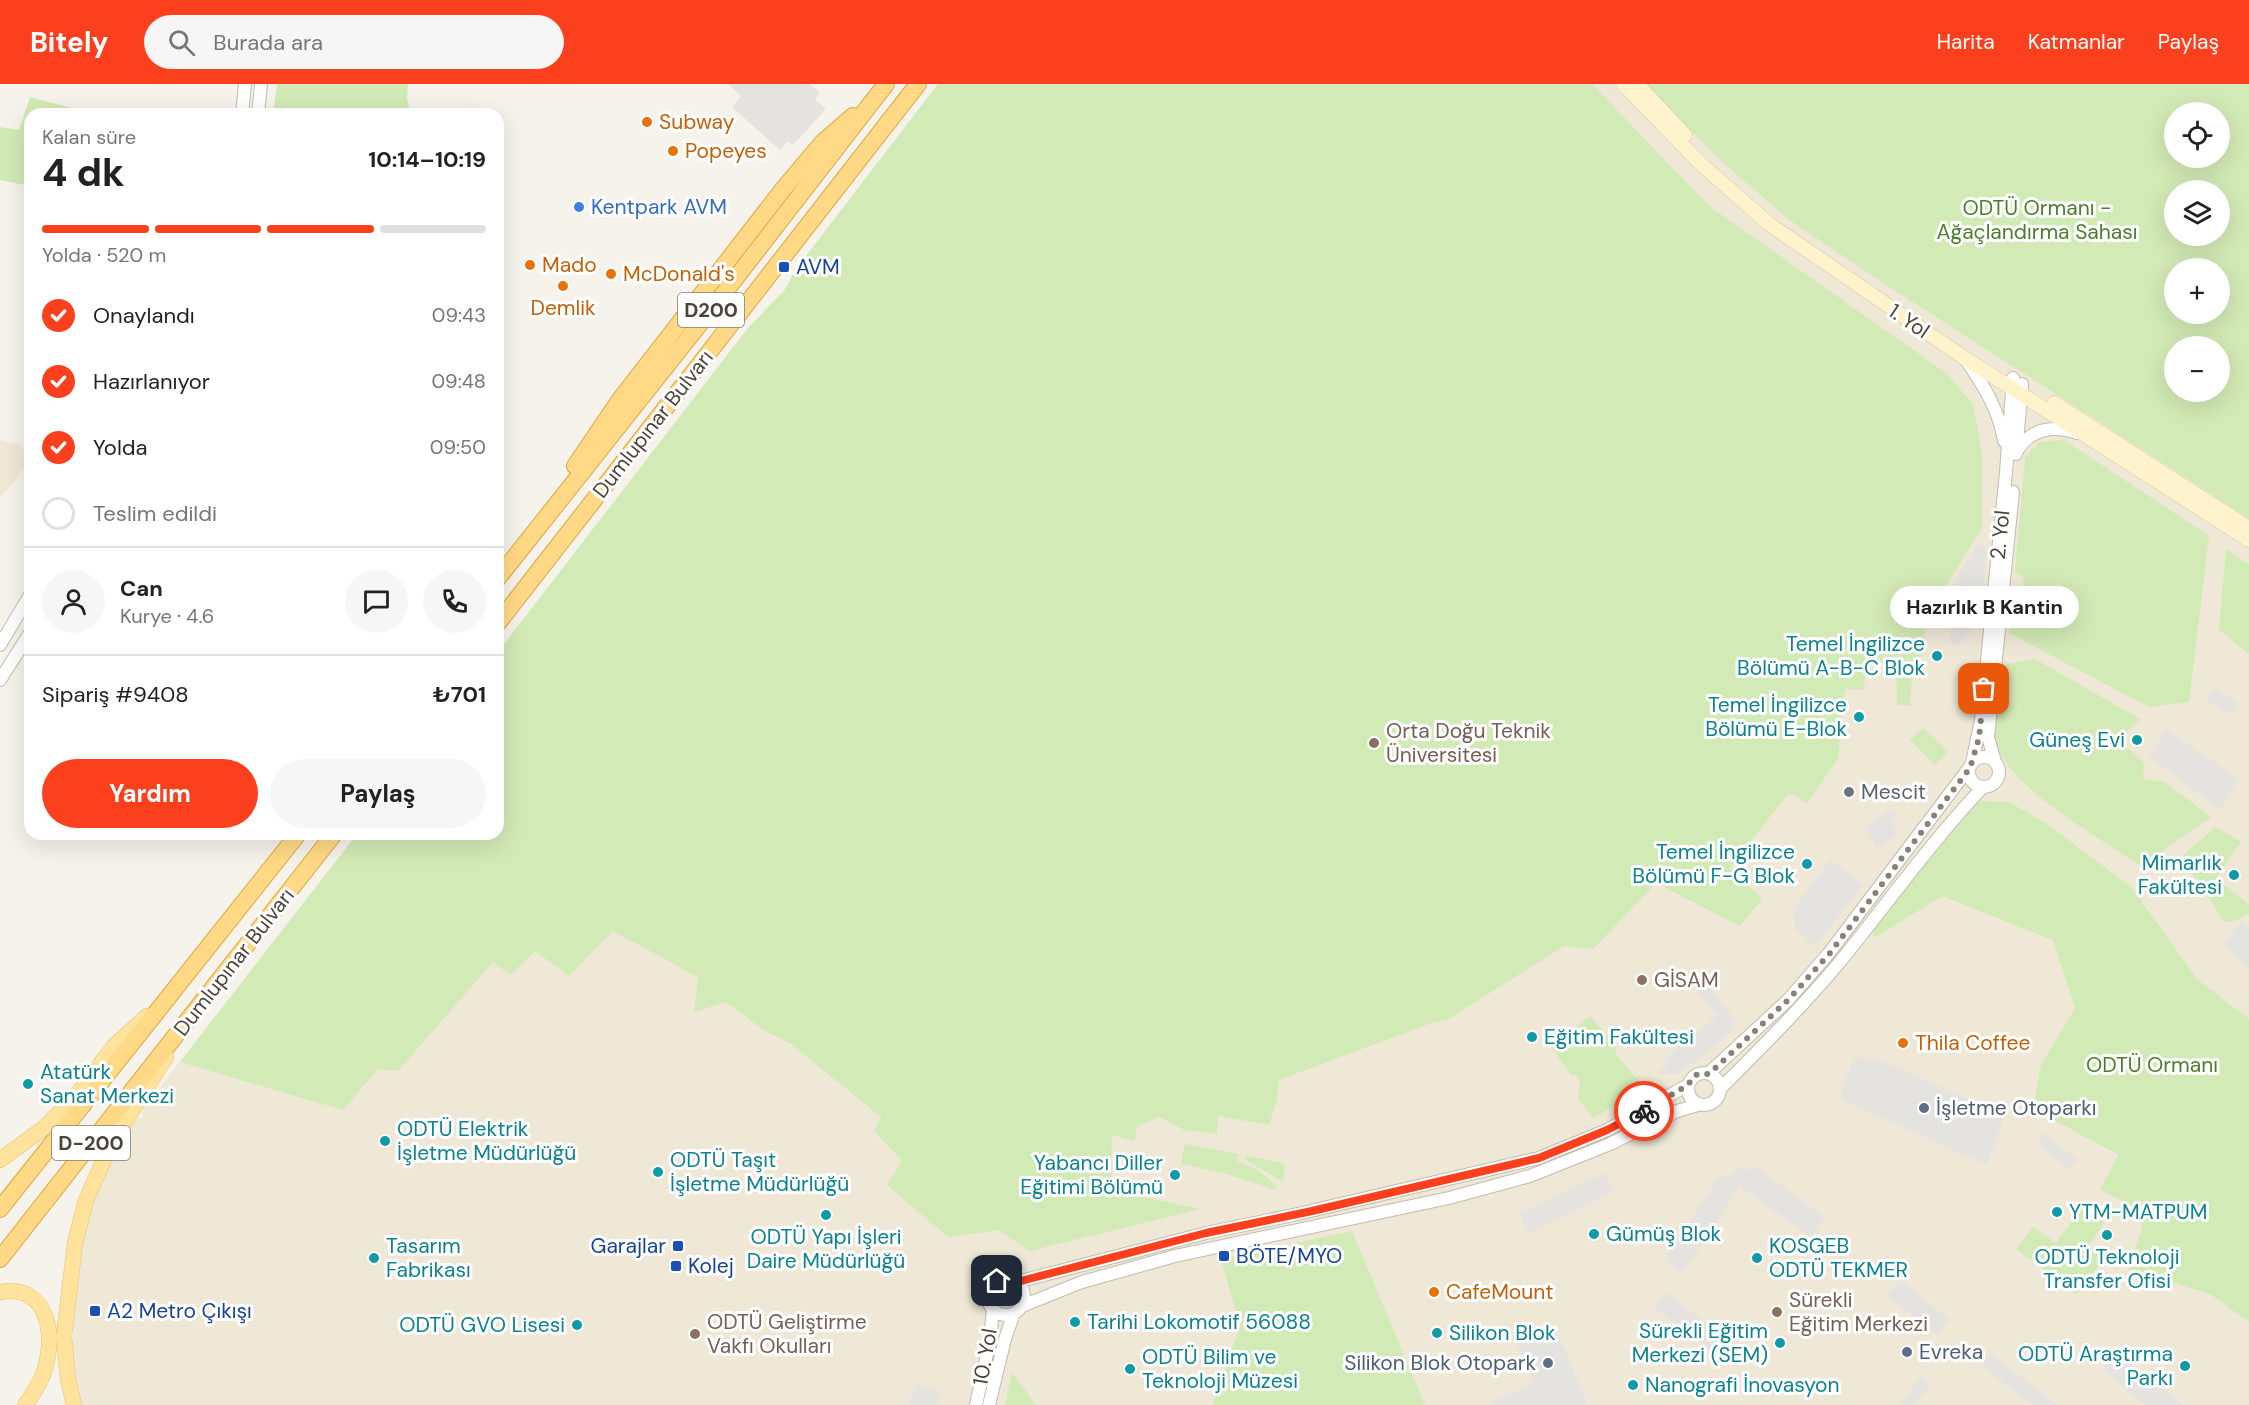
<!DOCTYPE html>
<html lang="tr">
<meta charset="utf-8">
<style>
:root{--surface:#fff;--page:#f6f6f6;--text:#222;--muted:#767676;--line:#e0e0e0;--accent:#fc3f1d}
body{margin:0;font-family:"DM Sans",sans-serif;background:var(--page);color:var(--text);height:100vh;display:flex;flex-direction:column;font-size:22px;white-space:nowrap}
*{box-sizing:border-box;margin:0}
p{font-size:20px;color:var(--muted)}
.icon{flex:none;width:33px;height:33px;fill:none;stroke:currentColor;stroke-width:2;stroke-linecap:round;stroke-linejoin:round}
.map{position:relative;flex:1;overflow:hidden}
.details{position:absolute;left:24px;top:24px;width:480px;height:732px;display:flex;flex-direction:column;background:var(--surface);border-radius:18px;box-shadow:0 6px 24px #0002}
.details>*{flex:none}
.controls{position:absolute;left:2164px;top:18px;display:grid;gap:12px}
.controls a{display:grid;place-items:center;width:66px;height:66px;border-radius:50%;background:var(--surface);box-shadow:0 6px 24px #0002;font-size:30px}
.pin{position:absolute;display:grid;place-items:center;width:51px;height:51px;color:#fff;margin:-26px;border-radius:12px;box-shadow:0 3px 9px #0006}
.courier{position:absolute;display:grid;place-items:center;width:60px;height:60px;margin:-30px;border:4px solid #fc3f1d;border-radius:50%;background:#fff;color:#222;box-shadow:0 2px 8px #0007}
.bubble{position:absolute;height:42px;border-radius:21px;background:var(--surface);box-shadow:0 6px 24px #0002;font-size:20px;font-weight:700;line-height:42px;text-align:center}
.summary em{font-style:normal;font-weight:700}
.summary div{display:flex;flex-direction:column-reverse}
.summary{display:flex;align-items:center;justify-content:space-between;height:102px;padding:0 18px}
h1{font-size:39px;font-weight:700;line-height:45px}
.bar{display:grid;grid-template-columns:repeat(4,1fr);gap:9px 6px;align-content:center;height:72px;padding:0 18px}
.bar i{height:8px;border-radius:4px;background:var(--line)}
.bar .current{background:var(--accent)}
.bar p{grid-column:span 4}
.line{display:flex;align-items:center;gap:15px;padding:0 18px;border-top:2px solid var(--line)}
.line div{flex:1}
.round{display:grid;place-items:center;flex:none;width:63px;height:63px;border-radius:32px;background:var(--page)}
ol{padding:0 18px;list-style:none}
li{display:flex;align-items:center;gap:18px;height:66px}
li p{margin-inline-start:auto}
li .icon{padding:6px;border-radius:50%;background:var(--accent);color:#fff;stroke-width:4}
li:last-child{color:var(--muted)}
li i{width:33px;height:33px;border:3px solid var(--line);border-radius:50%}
.button{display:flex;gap:12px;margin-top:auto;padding:12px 18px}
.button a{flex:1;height:69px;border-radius:36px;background:var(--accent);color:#fff;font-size:24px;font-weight:700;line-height:69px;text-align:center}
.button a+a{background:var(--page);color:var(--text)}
header{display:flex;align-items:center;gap:36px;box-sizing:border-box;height:84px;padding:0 30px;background:var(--accent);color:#fff}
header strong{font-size:28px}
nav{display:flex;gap:33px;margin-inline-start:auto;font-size:21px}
.search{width:420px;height:54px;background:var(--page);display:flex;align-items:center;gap:15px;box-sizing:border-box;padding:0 21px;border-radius:33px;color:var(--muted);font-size:22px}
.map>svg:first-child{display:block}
.education{fill:#efe8d6;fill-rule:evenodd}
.green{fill:#d2eab5;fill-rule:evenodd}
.parking{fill:#e5e3e0}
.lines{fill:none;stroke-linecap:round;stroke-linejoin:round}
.tertiary-casing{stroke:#c2bbae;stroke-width:14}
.secondary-casing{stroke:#d6c79b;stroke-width:15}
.primary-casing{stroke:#e6c16a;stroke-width:16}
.trunk-casing{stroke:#e0a43c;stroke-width:18}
.tertiary{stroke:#fff;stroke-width:12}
.secondary{stroke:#fff3cd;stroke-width:14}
.primary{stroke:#ffe39c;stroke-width:15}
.trunk{stroke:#ffd985;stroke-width:16}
.done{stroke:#878178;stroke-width:6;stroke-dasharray:0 10.8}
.route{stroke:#fc3f1d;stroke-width:8}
.food-dot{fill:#e8710a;stroke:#fff;stroke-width:2}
.shop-dot{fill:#3f7fe0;stroke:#fff;stroke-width:2}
.transit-dot{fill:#1a4fb4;stroke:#fff;stroke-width:2}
.culture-dot{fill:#0f9aa8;stroke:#fff;stroke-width:2}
.education-dot{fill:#8d6e63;stroke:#fff;stroke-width:2}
.worship-dot{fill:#6b7280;stroke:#fff;stroke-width:2}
.service-dot{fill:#5c6f8a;stroke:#fff;stroke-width:2}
.labels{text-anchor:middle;stroke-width:6;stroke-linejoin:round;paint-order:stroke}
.shield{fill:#fff;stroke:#817c74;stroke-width:1.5}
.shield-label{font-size:20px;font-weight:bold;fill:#4b4439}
.food-label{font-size:21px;fill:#c56008;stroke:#fff;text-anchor:start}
.shop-label{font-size:21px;fill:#366cbe;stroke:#fff;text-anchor:start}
.park-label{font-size:21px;fill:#4a7f2a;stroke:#fff}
.transit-label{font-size:21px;fill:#164399;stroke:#fff;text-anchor:start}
.street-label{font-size:21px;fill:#4b4439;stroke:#fff}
.culture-label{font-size:21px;fill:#0d838f;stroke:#fff;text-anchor:start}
.education-label{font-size:21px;fill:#785e54;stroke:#fff;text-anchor:start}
.worship-label{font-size:21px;fill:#5b616d;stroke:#fff;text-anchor:start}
.service-label{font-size:21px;fill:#4e5e75;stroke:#fff;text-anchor:start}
</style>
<header>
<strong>Bitely</strong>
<div class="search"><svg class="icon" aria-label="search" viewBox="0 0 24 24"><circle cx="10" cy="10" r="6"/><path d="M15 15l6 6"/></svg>Burada ara</div>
<nav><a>Harita</a><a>Katmanlar</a><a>Paylaş</a></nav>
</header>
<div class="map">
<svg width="2249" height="1321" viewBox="0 0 2249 1321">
<rect width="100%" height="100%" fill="#f6f3ec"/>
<path class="education" d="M938,0H2249V1321H82L77,1303L73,1273V1232L84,1152L96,1110L111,1073L136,1035L143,1033V1025L357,750H498V568L748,244L784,207L796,185ZM2175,28H2220V74H2175ZM2175,106H2220V152H2175ZM2175,184H2220V230H2175ZM2175,262H2220V308H2175Z
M0,356L20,361L30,377L0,414Z"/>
<path class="green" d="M277,0H408L407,15L411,30H273Z
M938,0H1592L1709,122L1946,289L1973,320L1982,369V444L1942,508L1927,512L1923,572L1913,576L1910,622L1897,621L1896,580L1866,574L1864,606L1845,605L1838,675L1807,719L1789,709L1730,783L1762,815L1740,842L1656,799L1593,865L1564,862L1447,936L1434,938L1279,996L1277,1015L1269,1041L1218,1032L1217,1050L1184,1046L1160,1033L1137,1042L1135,1057L1112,1051L1111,1106L1200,1125L1029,1167L999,1146L948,1153L887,1101L902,1077L874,1047L881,1033L791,960L765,947L726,918L694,928L698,893L613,847L569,892L535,867L510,891L493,878L398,987L378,985L343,1026L180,978L357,750H498V568L748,244L784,207L796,185Z
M1646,0H2249V434L1894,206L1788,135L1718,74ZM2175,28H2220V74H2175ZM2175,106H2220V152H2175ZM2175,184H2220V230H2175ZM2175,262H2220V308H2175Z
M30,13L72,24L71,30H30V102L0,96V43L19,46Z
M2064,356L2209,452L2189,618L2149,623L2009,549L2010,538L2040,518H2046L2021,514L2024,493L2015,487L2025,374L2039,358Z
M2226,465L2249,481V570L2219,546Z
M2035,575L2140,635L2119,656L2144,679L2143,695L2165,698L2211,733L2141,782C2104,757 2001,700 1995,654C1992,633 2001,603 2004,581Z
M1923,644L1948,668L1935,681L1910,656Z
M1979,717L2009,718L2046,739L2131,803L2198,896L2249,935V1238L2210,1210L2129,1185L2142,1144L2137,1125L2100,1105L2119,1071L2033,1025L2041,981L2075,924L2053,856L1942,812L1874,854L1873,842Z
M2216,743L2241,758L2216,794L2249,821V829L2235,837L2224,838L2200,799L2192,790L2195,782L2183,771Z
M1590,932L1616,962V970L1645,1005L1593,1034L1578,1015L1580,996L1576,991H1571L1551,963Z
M1185,1060L1239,1070L1237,1077C1253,1082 1264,1090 1276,1102V1106L1224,1089L1181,1080Z
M1247,1072L1282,1079L1285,1083L1283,1098L1244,1075Z
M2082,1123L2104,1139L2089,1161L2105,1173L2077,1210L2016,1165L2033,1143L2056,1159Z
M1352,1147L1425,1321H1213L1240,1242L1221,1175Z
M1012,1288L1036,1321H1005Z"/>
<path class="parking" d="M728,0H810L820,9L815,15L826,25L793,61L788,57L780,66L732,23L741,12Z
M1977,460L1987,465L1980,537L1958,562L1950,558L1956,495Z
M2213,604L2238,618L2231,631L2206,616Z
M2166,646L2239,695L2220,725L2149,673Z
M1894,724L1898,731L1891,736L1898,751L1876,764L1864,743Z
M1830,776L1863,801L1815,863L1795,844L1793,826Z
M2241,838L2249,845V884L2222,861Z
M1693,883L1736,937L1731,941L1734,946L1679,990L1657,989L1668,981L1664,975L1717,932L1686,893Z
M1857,972L1872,979L1875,974L2005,1031L1987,1081L1844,1017L1841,1008L1850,983Z
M2045,1050L2078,1076L2070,1085L2037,1060Z
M1753,1081L1825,1133L1811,1153L1740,1102L1683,1189L1664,1176L1721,1090L1727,1094L1738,1084L1749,1086Z
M1605,1089L1614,1108L1528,1149L1519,1130Z
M1899,1196L1950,1235L1938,1251L1887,1211Z
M1666,1208L1722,1252L1710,1266L1654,1224Z
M1555,1243L1588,1321H1490L1489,1319L1534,1299L1517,1259Z
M2116,1268L2184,1321H2146L2102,1285Z
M1990,1270L2058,1321H2032L1982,1282Z
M1921,1292L1932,1299L1915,1321H1900Z
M917,1299L941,1309L936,1321H908Z"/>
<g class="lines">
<g class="tertiary-casing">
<path id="tertiary" d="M242,30L245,0
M258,30L261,0
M1966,276C1984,302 1999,326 2004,357
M2017,367C2031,344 2053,341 2077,349
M2016,370L2022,300
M0,561L30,511
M0,596L30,549
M1969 688a15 15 0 1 1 30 0a15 15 0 1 1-30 0Z
M1995,678L1988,653L2013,408
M1972,679L1981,636L2006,388L2013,294
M1688 1005a16 16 0 1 1 32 0a16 16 0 1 1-32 0Z
M1709,989L1788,916L1829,869L1969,684
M1720,1005C1761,964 1802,923 1839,879C1887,820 1931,758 1983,703
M988 1213a18 18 0 1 1 36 0a18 18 0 1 1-36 0Z
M1017,1198L1206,1149L1293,1131L1539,1074L1607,1046L1688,1001
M1022,1222L1082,1198L1175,1172L1449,1114L1530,1092L1610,1060L1677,1027L1698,1021
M976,1321L990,1256L993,1225
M989,1321L1005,1255L1014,1229"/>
</g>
<g class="secondary-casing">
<path id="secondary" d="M1623,0L1701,80L1769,140L1963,273L2249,456
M1637,0L1685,51
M2054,319L2249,444"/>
</g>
<g class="primary-casing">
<path id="primary" d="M0,1076L44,1044L78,1009L114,962L147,932
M0,1208C51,1199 57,1257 42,1293C38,1302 31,1313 25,1321
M74,1321L68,1295L64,1252L75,1159L86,1116L111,1060L166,973"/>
</g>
<g class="trunk-casing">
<path id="trunk" d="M575,382L619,317L784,104L823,58L853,32
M498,494L714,222L886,0
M498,539L918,0
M0,1125L298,750
M0,1175L334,750"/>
</g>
<use href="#tertiary" class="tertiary"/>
<use href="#secondary" class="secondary"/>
<use href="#primary" class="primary"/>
<use href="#trunk" class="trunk"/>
</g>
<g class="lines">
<path class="done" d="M1644,1027L1688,1001L1694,992L1698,990H1709L1788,916L1830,869L1970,684L1979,654L1984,605"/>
<path class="route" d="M997,1197L1007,1194L1017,1198L1206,1149L1312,1127L1539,1074L1607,1046L1644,1027"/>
</g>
<g class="food-dot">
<circle cx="647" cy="38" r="6"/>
<circle cx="673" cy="67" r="6"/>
<circle cx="530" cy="181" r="6"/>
<circle cx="611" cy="190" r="6"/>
<circle cx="563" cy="202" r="6"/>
<circle cx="1903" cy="959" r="6"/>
<circle cx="1434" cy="1208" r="6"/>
</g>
<circle class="shop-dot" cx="579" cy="123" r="6"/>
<g class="transit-dot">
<rect x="778" y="177" width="12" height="12" rx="3"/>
<rect x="672" y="1156" width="12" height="12" rx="3"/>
<rect x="1218" y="1166" width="12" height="12" rx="3"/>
<rect x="670" y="1176" width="12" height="12" rx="3"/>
<rect x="89" y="1221" width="12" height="12" rx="3"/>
</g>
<g class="culture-dot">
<circle cx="1937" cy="572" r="6"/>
<circle cx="1859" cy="633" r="6"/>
<circle cx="2137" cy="656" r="6"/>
<circle cx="1807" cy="780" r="6"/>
<circle cx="2234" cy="791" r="6"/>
<circle cx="1532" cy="953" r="6"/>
<circle cx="28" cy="1000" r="6"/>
<circle cx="385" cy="1057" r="6"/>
<circle cx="658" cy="1088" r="6"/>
<circle cx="1175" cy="1091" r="6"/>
<circle cx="2057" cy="1128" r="6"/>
<circle cx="826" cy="1131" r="6"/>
<circle cx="1594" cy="1150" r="6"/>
<circle cx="2107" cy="1151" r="6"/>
<circle cx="374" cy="1174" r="6"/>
<circle cx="1757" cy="1174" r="6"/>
<circle cx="1075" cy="1238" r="6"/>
<circle cx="577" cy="1241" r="6"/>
<circle cx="1437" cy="1249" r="6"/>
<circle cx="1780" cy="1259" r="6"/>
<circle cx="2185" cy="1282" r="6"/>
<circle cx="1130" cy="1285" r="6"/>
<circle cx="1633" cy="1301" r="6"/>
</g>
<g class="education-dot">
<circle cx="1374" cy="659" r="6"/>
<circle cx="1642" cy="896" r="6"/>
<circle cx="1777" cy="1228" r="6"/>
<circle cx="695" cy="1250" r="6"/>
</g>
<circle class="worship-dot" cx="1849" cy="708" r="6"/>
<g class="service-dot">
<circle cx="1924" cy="1024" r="6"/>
<circle cx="1907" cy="1268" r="6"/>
<circle cx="1548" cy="1279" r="6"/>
</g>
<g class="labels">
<g class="shield">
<rect x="678" y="209" width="66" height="34" rx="4.5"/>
<rect x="52" y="1042" width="78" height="34" rx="4.5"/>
</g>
<g class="shield-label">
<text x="711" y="233">D200</text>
<text x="91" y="1066">D-200</text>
</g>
<g class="food-label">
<text x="659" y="45">Subway</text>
<text x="685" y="74">Popeyes</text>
<text x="542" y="188">Mado</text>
<text x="623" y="197">McDonald's</text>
<text x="563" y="231" text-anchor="middle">Demlik</text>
<text x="1915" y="966">Thila Coffee</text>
<text x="1446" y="1215">CafeMount</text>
</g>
<g class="shop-label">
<text x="591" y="130">Kentpark AVM</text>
</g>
<g class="park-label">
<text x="2037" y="131">ODTÜ Ormanı -<tspan x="2037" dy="24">Ağaçlandırma Sahası</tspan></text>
<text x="2152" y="988">ODTÜ Ormanı</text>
</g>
<g class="transit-label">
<text x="796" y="190">AVM</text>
<text x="666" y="1169" text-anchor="end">Garajlar</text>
<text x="1236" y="1179">BÖTE/MYO</text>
<text x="688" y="1189">Kolej</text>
<text x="107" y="1234">A2 Metro Çıkışı</text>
</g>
<g class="street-label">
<text transform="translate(1909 237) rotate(34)" y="7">1. Yol</text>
<text transform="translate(653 340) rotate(-52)" y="7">Dumlupınar Bulvarı</text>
<text transform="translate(2000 451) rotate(-84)" y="7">2. Yol</text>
<text transform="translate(234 878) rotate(-52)" y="7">Dumlupınar Bulvarı</text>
<text transform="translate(985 1273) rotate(-80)" y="7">10. Yol</text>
</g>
<g class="culture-label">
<text x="1925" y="567" text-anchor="end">Temel İngilizce<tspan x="1925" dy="24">Bölümü A-B-C Blok</tspan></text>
<text x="1847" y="628" text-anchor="end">Temel İngilizce<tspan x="1847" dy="24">Bölümü E-Blok</tspan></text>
<text x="2125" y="663" text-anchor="end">Güneş Evi</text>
<text x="1795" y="775" text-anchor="end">Temel İngilizce<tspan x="1795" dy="24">Bölümü F-G Blok</tspan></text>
<text x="2222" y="786" text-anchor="end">Mimarlık<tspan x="2222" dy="24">Fakültesi</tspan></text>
<text x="1544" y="960">Eğitim Fakültesi</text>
<text x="40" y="995">Atatürk<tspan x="40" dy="24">Sanat Merkezi</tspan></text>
<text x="397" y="1052">ODTÜ Elektrik<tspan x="397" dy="24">İşletme Müdürlüğü</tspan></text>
<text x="670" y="1083">ODTÜ Taşıt<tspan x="670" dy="24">İşletme Müdürlüğü</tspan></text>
<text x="1163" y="1086" text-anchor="end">Yabancı Diller<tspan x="1163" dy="24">Eğitimi Bölümü</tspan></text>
<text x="2069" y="1135">YTM-MATPUM</text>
<text x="1606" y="1157">Gümüş Blok</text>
<text x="826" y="1160" text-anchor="middle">ODTÜ Yapı İşleri<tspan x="826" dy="24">Daire Müdürlüğü</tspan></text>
<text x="386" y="1169">Tasarım<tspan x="386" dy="24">Fabrikası</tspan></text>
<text x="1769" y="1169">KOSGEB<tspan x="1769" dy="24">ODTÜ TEKMER</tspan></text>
<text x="2107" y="1180" text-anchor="middle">ODTÜ Teknoloji<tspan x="2107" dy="24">Transfer Ofisi</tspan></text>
<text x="1087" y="1245">Tarihi Lokomotif 56088</text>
<text x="565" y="1248" text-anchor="end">ODTÜ GVO Lisesi</text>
<text x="1768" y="1254" text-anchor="end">Sürekli Eğitim<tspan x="1768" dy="24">Merkezi (SEM)</tspan></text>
<text x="1449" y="1256">Silikon Blok</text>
<text x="2173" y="1277" text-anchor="end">ODTÜ Araştırma<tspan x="2173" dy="24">Parkı</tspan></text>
<text x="1142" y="1280">ODTÜ Bilim ve<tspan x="1142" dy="24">Teknoloji Müzesi</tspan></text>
<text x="1645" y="1308">Nanografi İnovasyon</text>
</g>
<g class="education-label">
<text x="1386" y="654">Orta Doğu Teknik<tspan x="1386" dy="24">Üniversitesi</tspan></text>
<text x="1654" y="903">GİSAM</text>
<text x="1789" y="1223">Sürekli<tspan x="1789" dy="24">Eğitim Merkezi</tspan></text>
<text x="707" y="1245">ODTÜ Geliştirme<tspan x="707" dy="24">Vakfı Okulları</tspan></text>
</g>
<g class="worship-label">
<text x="1861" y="715">Mescit</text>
</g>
<g class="service-label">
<text x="1936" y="1031">İşletme Otoparkı</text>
<text x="1919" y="1275">Evreka</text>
<text x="1536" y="1286" text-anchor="end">Silikon Blok Otopark</text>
</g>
</g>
</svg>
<div class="controls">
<a><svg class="icon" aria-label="locate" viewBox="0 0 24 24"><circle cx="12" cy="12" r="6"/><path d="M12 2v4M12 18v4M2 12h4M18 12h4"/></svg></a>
<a><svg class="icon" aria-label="layers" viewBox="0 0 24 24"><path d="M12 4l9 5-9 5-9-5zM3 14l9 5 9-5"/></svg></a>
<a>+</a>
<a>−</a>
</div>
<div class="pin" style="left:1984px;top:605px;background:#ea580c"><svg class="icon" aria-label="bag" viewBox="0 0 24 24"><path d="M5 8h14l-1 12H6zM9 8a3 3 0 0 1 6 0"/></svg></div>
<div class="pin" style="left:997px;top:1197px;background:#1f2937"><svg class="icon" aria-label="home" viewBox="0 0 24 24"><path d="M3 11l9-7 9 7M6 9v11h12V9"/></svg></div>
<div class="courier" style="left:1644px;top:1027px"><svg class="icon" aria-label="bike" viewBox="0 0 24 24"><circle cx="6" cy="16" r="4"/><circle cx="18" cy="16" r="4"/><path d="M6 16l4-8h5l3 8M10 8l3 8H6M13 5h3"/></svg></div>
<div class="bubble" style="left:1890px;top:502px;width:189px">Hazırlık B Kantin</div>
<section class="details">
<div class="summary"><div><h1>4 dk</h1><p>Kalan süre</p></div><em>10:14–10:19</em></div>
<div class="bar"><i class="current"></i><i class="current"></i><i class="current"></i><i></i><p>Yolda · 520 m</p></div>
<ol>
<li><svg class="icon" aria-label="check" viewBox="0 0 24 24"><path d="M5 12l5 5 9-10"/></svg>Onaylandı<p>09:43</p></li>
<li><svg class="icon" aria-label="check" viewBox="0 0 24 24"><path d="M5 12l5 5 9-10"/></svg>Hazırlanıyor<p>09:48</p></li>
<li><svg class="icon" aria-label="check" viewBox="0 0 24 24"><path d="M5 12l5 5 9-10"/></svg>Yolda<p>09:50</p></li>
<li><i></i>Teslim edildi</li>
</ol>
<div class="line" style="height:108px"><a class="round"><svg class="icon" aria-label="person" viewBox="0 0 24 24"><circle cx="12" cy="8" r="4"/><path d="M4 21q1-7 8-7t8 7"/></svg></a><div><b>Can</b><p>Kurye · 4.6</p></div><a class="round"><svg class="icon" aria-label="chat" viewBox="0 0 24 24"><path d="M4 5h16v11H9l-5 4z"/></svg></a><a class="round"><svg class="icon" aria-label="phone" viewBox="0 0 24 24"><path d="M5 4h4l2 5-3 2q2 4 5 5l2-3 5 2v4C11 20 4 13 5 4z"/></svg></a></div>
<div class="line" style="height:78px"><div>Sipariş #9408</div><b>₺701</b></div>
<div class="button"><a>Yardım</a><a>Paylaş</a></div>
</section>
</div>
